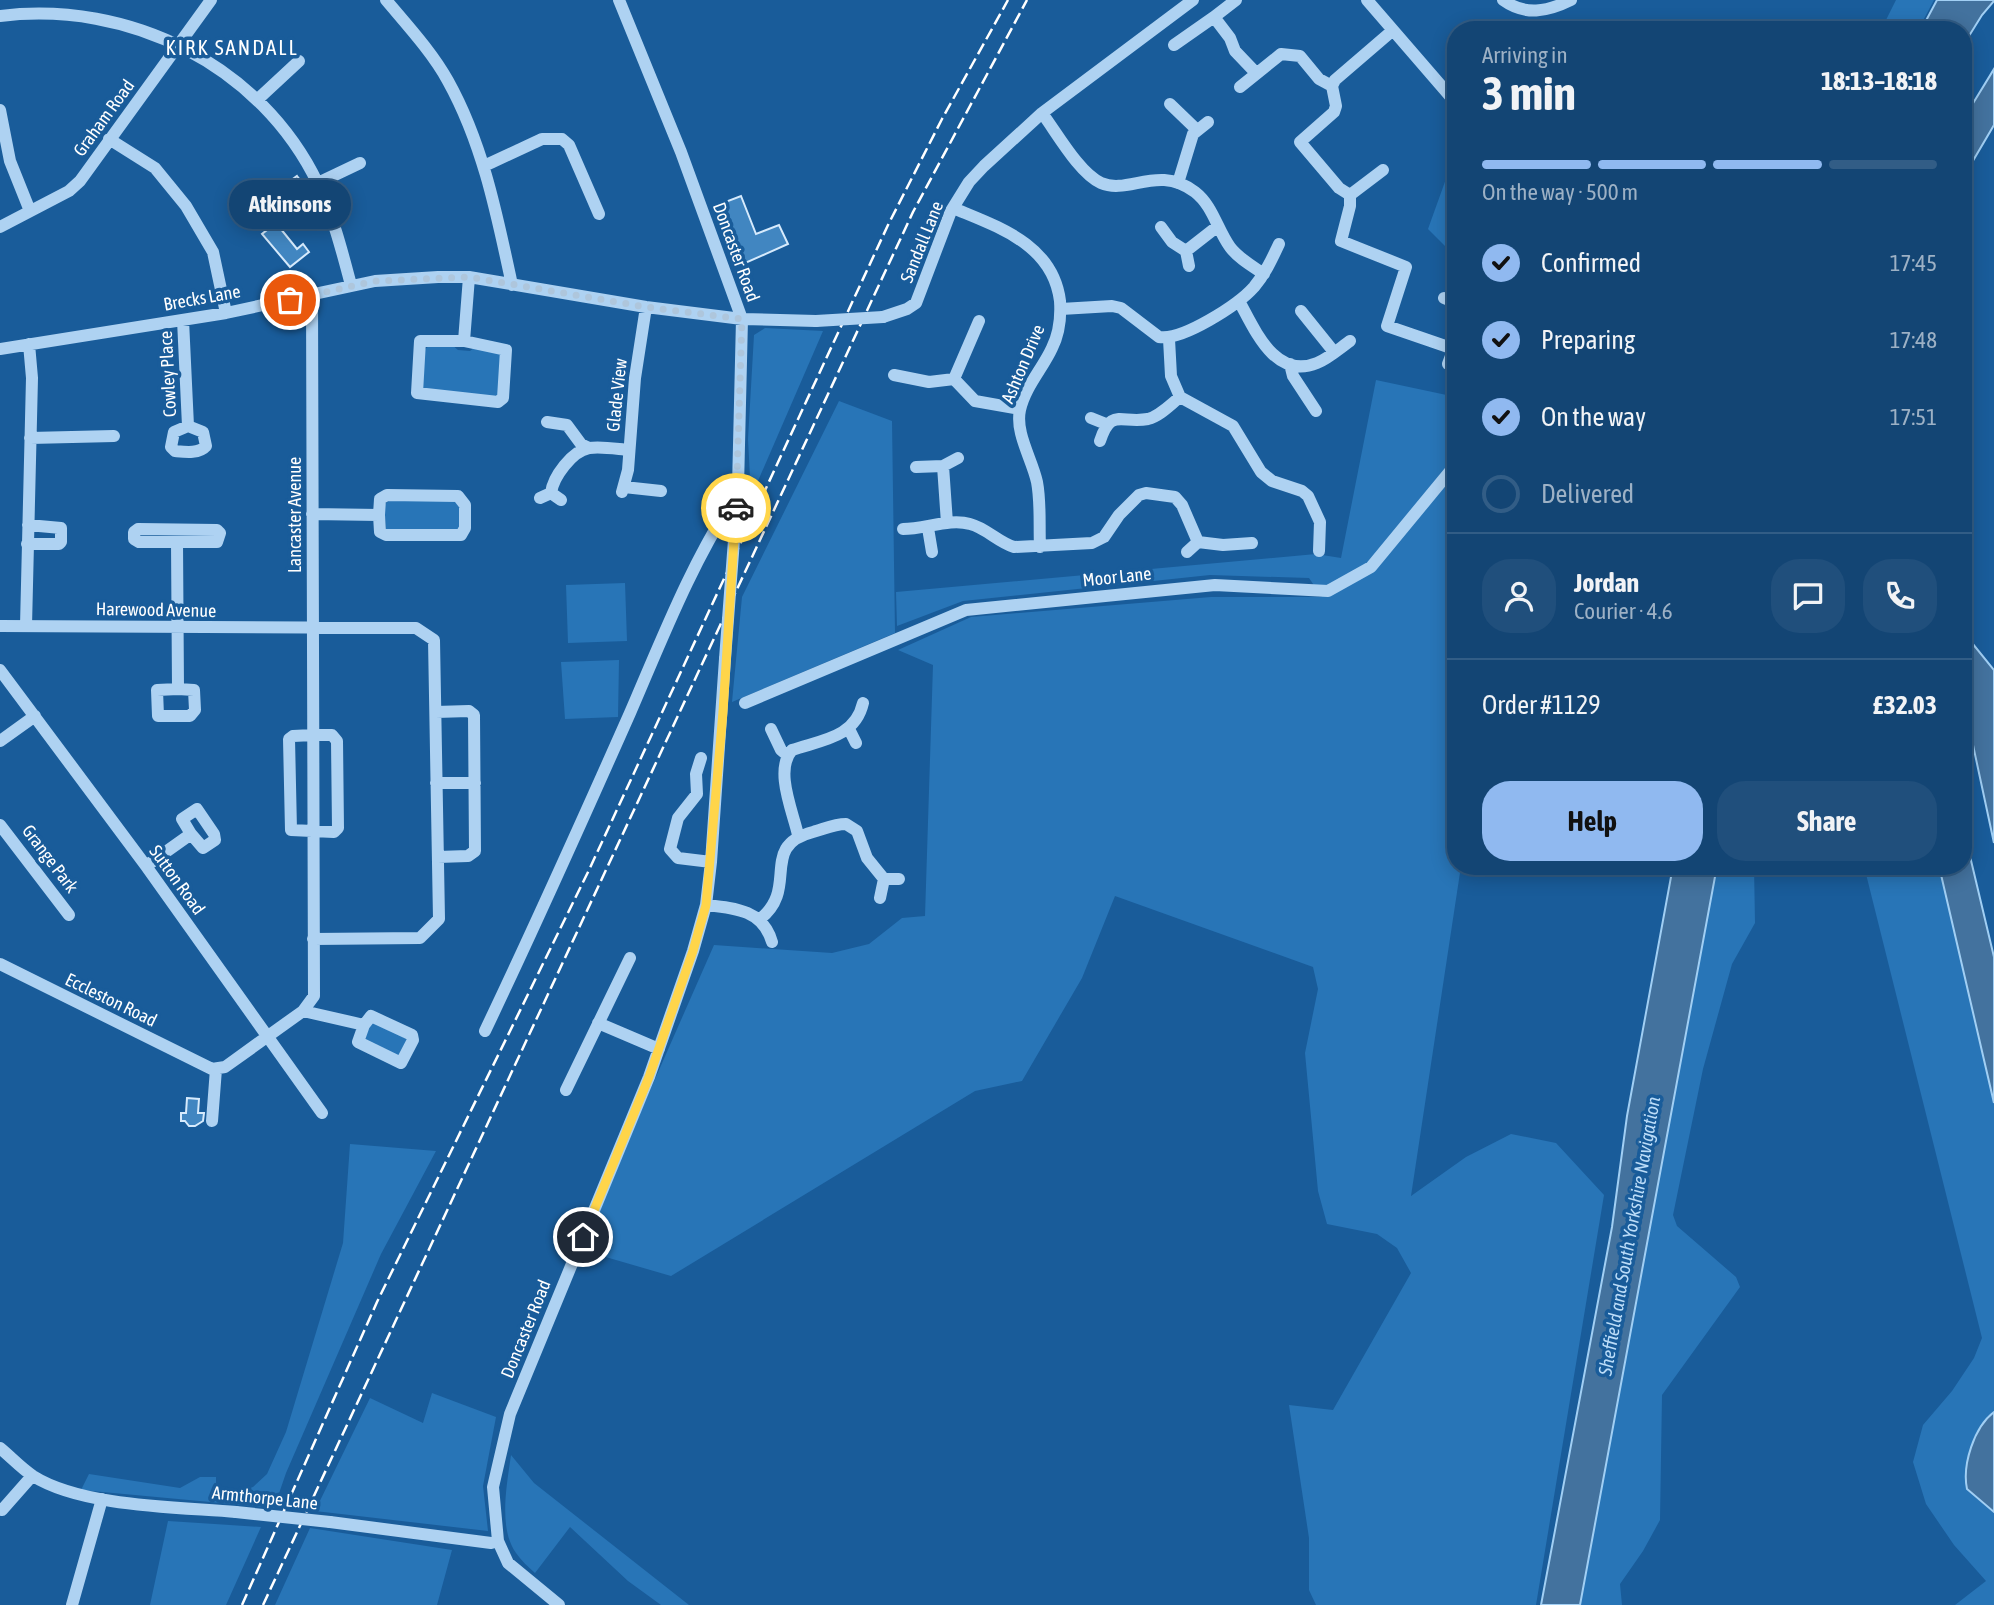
<!DOCTYPE html>
<meta charset="utf-8">
<style>
:root{--surface:#134574;--page:#204f7c;--text:#f1f3f6;--muted:#9db1c5;--line:#325d86;--accent:#90b9f0}
body{margin:0;font-family:"Asap Condensed",sans-serif;background:var(--page);color:var(--text);height:100vh;display:flex;flex-direction:column;font-size:26px;white-space:nowrap}
*{box-sizing:border-box;margin:0}
p{font-size:23px;color:var(--muted)}
.icon{flex:none;width:38px;height:38px;fill:none;stroke:currentColor;stroke-width:2;stroke-linecap:round;stroke-linejoin:round}
.map{position:relative;flex:1;overflow:hidden}
.sheet{position:absolute;left:1447px;top:21px;width:525px;height:854px;display:flex;flex-direction:column;background:var(--surface);border-radius:28px;box-shadow:0 4px 18px #0003,0 0 0 2px var(--line)}
.sheet>*{flex:none}
.pin{position:absolute;display:grid;place-items:center;width:60px;height:60px;color:#fff;margin:-30px;border:4px solid #fff;border-radius:50%;box-shadow:0 2px 7px #0007}
.courier{position:absolute;display:grid;place-items:center;width:70px;height:70px;margin:-35px;border:5px solid #ffd54a;border-radius:50%;background:#fff;color:#222;box-shadow:0 2px 9px #0007}
.bubble{position:absolute;height:49px;border-radius:24px;background:var(--surface);box-shadow:0 4px 18px #0003,0 0 0 2px var(--line);font-size:23px;font-weight:700;line-height:49px;text-align:center}
.headline em{font-style:normal;font-weight:700}
.headline div{display:flex;flex-direction:column-reverse}
.headline{display:flex;align-items:center;justify-content:space-between;height:119px;padding:0 35px}
h1{font-size:46px;font-weight:700;line-height:52px}
.bar{display:grid;grid-template-columns:repeat(4,1fr);gap:10px 7px;align-content:center;height:84px;padding:0 35px}
.bar i{height:9px;border-radius:5px;background:var(--line)}
.bar .selected{background:var(--accent)}
.bar p{grid-column:span 4}
.line{display:flex;align-items:center;gap:18px;padding:0 35px;border-top:2px solid var(--line)}
.line div{flex:1}
.round{display:grid;place-items:center;flex:none;width:74px;height:74px;border-radius:28px;background:var(--page)}
ol{padding:0 35px;list-style:none}
li{display:flex;align-items:center;gap:21px;height:77px}
li p{margin-inline-start:auto}
li .icon{padding:7px;border-radius:50%;background:var(--accent);color:#111;stroke-width:4}
li:last-child{color:var(--muted)}
li i{width:38px;height:38px;border:4px solid var(--line);border-radius:50%}
.primary-button{display:flex;gap:14px;margin-top:auto;padding:14px 35px}
.primary-button a{flex:1;height:80px;border-radius:28px;background:var(--accent);color:#111;font-size:28px;font-weight:700;line-height:80px;text-align:center}
.primary-button a+a{background:var(--page);color:var(--text)}
.map>svg:first-child{display:block}
.green{fill:#2875b7}
.water{fill:#43729e;stroke:#a1cff4;stroke-width:2}
.building{fill:#4186c1;stroke:#d6eafc;stroke-width:2}
.lines{fill:none;stroke-linecap:round;stroke-linejoin:round}
.minor{stroke:#aed2f2;stroke-width:12}
.rail{stroke:#fff;stroke-width:2.5;stroke-dasharray:12 5;stroke-linecap:butt}
.minor-bridge{stroke:#aed2f2;stroke-width:12}
.done{stroke:#aec6dc;stroke-width:7;stroke-dasharray:0 12.6}
.route{stroke:#ffd54a;stroke-width:9}
.labels{text-anchor:middle;stroke-width:7;stroke-linejoin:round;paint-order:stroke}
.street-label{font-size:18px;fill:#fff;stroke:#195c9a}
.water-label{font-size:19px;font-style:italic;fill:#bbdcf8;stroke:#195c9a}
.quarter-label{font-size:21px;letter-spacing:2px;fill:#fff;stroke:#195c9a}
</style>
<div class="map">
<svg width="1994" height="1605" viewBox="0 0 1994 1605">
<rect width="100%" height="100%" fill="#195c9a"/>
<path class="green" d="M1896,0H1934L1918,30H1881Z
M1456,151V257L1428,229Z
M765,328L823,331L751,497L748,439L754,335Z
M430,345H452L458,350L470,351L475,347L501,351L500,394L492,397L425,391L421,387L423,351Z
M1376,380L1456,397V866H1461L1411,1196L1466,1157L1511,1134L1556,1143L1604,1195L1536,1605H1316L1309,1590V1538L1289,1405L1333,1410L1411,1273L1397,1248L1377,1234L1327,1224L1318,1191L1305,1053L1318,989L1313,967L1115,896L1082,978L1022,1081L975,1091L671,1276L585,1251L615,1170L714,945L832,953L869,944L902,918L925,916L933,665L898,650L971,617L1211,597H1322L1309,578L1210,575L963,601L897,626L896,592L1316,554L1341,558Z
M839,401L892,421L895,633L732,702L742,597Z
M391,499L460,501L459,530L386,529L384,505Z
M625,583L627,641L568,643L566,585Z
M619,660L618,717L565,719L561,662Z
M1717,866H1754L1755,923L1732,964L1703,1069L1673,1215L1677,1226L1736,1277L1740,1287L1662,1395L1660,1520L1643,1551L1620,1584L1622,1605H1580Z
M1864,866H1939L1994,1103V1412C1967,1434 1972,1465 1974,1496L1994,1512V1605H1955L1986,1581L1954,1545L1926,1504L1913,1462L1923,1425L1952,1391L1974,1358L1982,1338Z
M375,1022L408,1037L400,1057L366,1042L365,1036L371,1024Z
M350,1144L436,1151L381,1254L286,1473L274,1508L81,1490L89,1474L180,1488L200,1477H216V1494L236,1492L253,1487L267,1474L286,1432L343,1243Z
M432,1393L496,1417L483,1486L488,1531L315,1511L370,1398L423,1423Z
M511,1455L534,1483L689,1605H661L628,1581L570,1527L535,1573C528,1567 521,1560 516,1553C498,1528 507,1484 511,1455Z
M168,1521L261,1527L226,1605H150Z
M310,1528L452,1550L437,1605H275Z"/>
<path class="water" d="M1937,0H1994V1L1982,15L1964,44V30H1921Z
M1994,69V125L1964,176V118Z
M1964,633L1994,670V843L1964,703Z
M1964,831L1994,957V1103L1939,866H1964Z
M1673,866H1717L1580,1605H1541L1612,1227L1627,1116Z
M1994,1412V1512L1967,1489C1962,1465 1974,1427 1994,1412Z"/>
<path class="building" d="M297,176L312,195L303,202L298,197L292,202L289,198L279,206L271,195Z
M741,196L756,234L779,225L788,244L743,264L720,204Z
M276,223L297,249L303,244L309,252L290,267L262,234Z
M187,1098L199,1099L198,1113H204L203,1121L195,1126H189L185,1121H181V1113H186Z"/>
<g class="lines">
<path class="minor" d="M386,0C407,25 432,52 448,81C483,144 497,215 512,285
M619,0L681,152L742,319L738,487
M1236,0L1214,17L1230,38L1235,51L1256,73
M1367,0L1456,103
M1503,0C1525,16 1547,12 1571,0
M0,16C129,0 261,65 318,184C333,216 342,251 351,285
M1174,45L1214,17
M1332,86L1336,106L1334,112L1300,142L1339,188L1350,195
M1332,86L1335,80L1392,31
M1240,87L1281,54L1300,56L1319,79L1332,86
M257,100L299,61
M1170,104L1197,130
M0,110L10,161L30,211
M1042,113C1057,133 1079,173 1101,183C1129,195 1158,164 1195,192C1213,206 1217,229 1230,247C1238,258 1252,266 1264,274
M109,139L155,168L186,206L213,252L226,313
M484,166L542,139H562L569,145L599,214
M1383,170L1350,195V206L1341,241L1406,267L1387,326L1454,349
M318,183L360,163
M1178,183L1193,134L1208,122
M953,208C998,227 1053,244 1060,301C1061,316 1059,334 1052,348C1043,368 1025,387 1020,410C1015,433 1032,459 1037,482C1041,503 1039,526 1040,547
M0,227L69,191L80,181L211,0
M1161,227L1172,242L1186,251L1189,266
M1186,251L1218,226
M1444,298L1456,303
M1239,301C1255,330 1275,380 1317,363C1329,358 1340,348 1350,341
M1061,309L1112,306L1121,308L1159,337C1182,341 1238,305 1254,287C1265,274 1272,259 1279,244
M1301,311L1334,352
M883,317L907,309L916,303L951,211L969,182L984,166L1042,113L1193,0
M183,320L188,426
M979,321L954,379L975,401L1020,409
M1169,339L1171,376L1180,397L1233,426L1261,472L1272,481L1302,491L1308,496L1320,522L1319,551
M464,341H420L417,393L498,402L503,398L506,350L464,341L469,277
M0,349L226,313L375,281L438,277H469L646,307L742,319L816,321
M1290,364L1293,376L1316,411
M1448,364L1456,343
M894,375L929,382L954,379
M1091,418L1106,424
M547,422L567,425L581,444L589,448
M188,426L203,432L206,446C199,454 185,452 175,451L171,447L174,432Z
M30,438L114,436
M1100,441C1111,407 1121,424 1148,419C1160,416 1171,404 1180,397
M943,466L947,523
M916,467L943,466L958,458
M624,487L661,491
M622,492L628,470L635,378L646,307
M551,493C553,477 572,451 589,448C601,446 617,449 629,450
M540,498L551,493L561,500
M312,514L379,515L380,499L387,495L458,496L465,505V528L461,535H386L380,532L379,515
M928,528L932,552
M903,529C925,529 950,518 970,524C986,528 998,542 1014,547L1092,543L1104,537L1119,515L1139,495L1146,493L1175,497L1182,505L1198,542
M177,542H217L220,533L217,530L138,529L134,532V539L139,542H177L178,689L194,690L195,710L190,716H158L157,690L178,689
M27,544H59L61,542V528L28,525
M1187,552L1198,542L1223,545L1252,543
M0,626L416,628L434,640L439,919L420,938L313,939
M26,626L32,378L29,344
M0,670L146,866L322,1113
M745,703L966,610L1215,585L1328,591L1371,567L1456,464
M436,712L469,711L474,715L475,851L468,856L438,857
M771,729L781,750L787,755
M849,729L856,743
M313,735H332L337,741L338,828L334,832L291,830L289,739L293,736Z
M0,741L35,716
M701,758L696,774L697,794L678,818L670,849L678,858L711,862
M436,783H475
M0,825L69,915
M798,835C793,812 774,770 792,750C821,740 855,738 863,703
M146,866L191,834L182,819L197,809L214,834L215,840L203,848L191,834
M880,898L884,879H899
M706,905C735,908 763,910 772,942
M760,919C800,888 758,846 813,832C824,829 834,824 846,824L857,831L867,858L884,879
M0,964L212,1069L225,1067L303,1011L314,996L312,295
M303,1011L364,1025L371,1016L412,1035L413,1040L401,1063L358,1042L364,1025
M598,1023L659,1049
M485,1031C535,926 583,819 630,713C662,639 692,561 737,494
M566,1090L630,958
M212,1121L216,1069
M0,1448C11,1457 21,1468 33,1476C82,1507 179,1507 236,1512
M2,1510L32,1476
M330,1522L491,1543L498,1541
M72,1605L102,1499
M559,1605L508,1563L498,1541L493,1487L510,1414L649,1077L693,951L706,905L711,862L725,659"/>
<path class="rail" d="M242,1605L377,1302L589,870L888,225L942,119L1008,0
M263,1605L913,212L1027,0"/>
<path class="minor-bridge" d="M816,321L883,317
M725,659L738,487
M236,1512L330,1522"/>
</g>
<g class="lines">
<path class="done" d="M290,300L375,281L469,277L646,307L742,319L736,508"/>
<path class="route" d="M583,1237L649,1077L693,951L706,905L723,712L736,508"/>
</g>
<g class="labels">
<g class="street-label">
<text transform="translate(104 118) rotate(-54)" y="6">Graham Road</text>
<text transform="translate(922 242) rotate(-68)" y="6">Sandall Lane</text>
<text transform="translate(736 252) rotate(70)" y="6">Doncaster Road</text>
<text transform="translate(202 298) rotate(-10)" y="6">Brecks Lane</text>
<text transform="translate(1023 364) rotate(-67)" y="6">Ashton Drive</text>
<text transform="translate(168 374) rotate(-93)" y="6">Cowley Place</text>
<text transform="translate(617 395) rotate(-84)" y="6">Glade View</text>
<text transform="translate(295 515) rotate(-90)" y="6">Lancaster Avenue</text>
<text transform="translate(1117 577) rotate(-6)" y="6">Moor Lane</text>
<text transform="translate(156 610) rotate(1)" y="6">Harewood Avenue</text>
<text transform="translate(50 859) rotate(53)" y="6">Grange Park</text>
<text transform="translate(177 880) rotate(54)" y="6">Sutton Road</text>
<text transform="translate(111 1000) rotate(26)" y="6">Eccleston Road</text>
<text transform="translate(526 1329) rotate(-68)" y="6">Doncaster Road</text>
<text transform="translate(265 1498) rotate(6)" y="6">Armthorpe Lane</text>
</g>
<g class="water-label">
<text transform="translate(1629 1236) rotate(-80)" y="7">Sheffield and South Yorkshire Navigation</text>
</g>
<g class="quarter-label">
<text x="232" y="55">KIRK SANDALL</text>
</g>
</g>
</svg>
<div class="pin" style="left:290px;top:300px;background:#ea580c"><svg class="icon" aria-label="bag" viewBox="0 0 24 24"><path d="M5 8h14l-1 12H6zM9 8a3 3 0 0 1 6 0"/></svg></div>
<div class="pin" style="left:583px;top:1237px;background:#1f2937"><svg class="icon" aria-label="home" viewBox="0 0 24 24"><path d="M3 11l9-7 9 7M6 9v11h12V9"/></svg></div>
<div class="courier" style="left:736px;top:508px"><svg class="icon" aria-label="car" viewBox="0 0 24 24"><path d="M5 17H2v-5l4-1 3-4h7l3 4 3 1v5h-3M9 17h6M6 11h13"/><circle cx="7" cy="17" r="2"/><circle cx="17" cy="17" r="2"/></svg></div>
<div class="bubble" style="left:229px;top:180px;width:122px">Atkinsons</div>
<section class="sheet">
<div class="headline"><div><h1>3 min</h1><p>Arriving in</p></div><em>18:13–18:18</em></div>
<div class="bar"><i class="selected"></i><i class="selected"></i><i class="selected"></i><i></i><p>On the way · 500 m</p></div>
<ol>
<li><svg class="icon" aria-label="check" viewBox="0 0 24 24"><path d="M5 12l5 5 9-10"/></svg>Confirmed<p>17:45</p></li>
<li><svg class="icon" aria-label="check" viewBox="0 0 24 24"><path d="M5 12l5 5 9-10"/></svg>Preparing<p>17:48</p></li>
<li><svg class="icon" aria-label="check" viewBox="0 0 24 24"><path d="M5 12l5 5 9-10"/></svg>On the way<p>17:51</p></li>
<li><i></i>Delivered</li>
</ol>
<div class="line" style="height:126px"><a class="round"><svg class="icon" aria-label="person" viewBox="0 0 24 24"><circle cx="12" cy="8" r="4"/><path d="M4 21q1-7 8-7t8 7"/></svg></a><div><b>Jordan</b><p>Courier · 4.6</p></div><a class="round"><svg class="icon" aria-label="chat" viewBox="0 0 24 24"><path d="M4 5h16v11H9l-5 4z"/></svg></a><a class="round"><svg class="icon" aria-label="phone" viewBox="0 0 24 24"><path d="M5 4h4l2 5-3 2q2 4 5 5l2-3 5 2v4C11 20 4 13 5 4z"/></svg></a></div>
<div class="line" style="height:91px"><div>Order #1129</div><b>£32.03</b></div>
<div class="primary-button"><a>Help</a><a>Share</a></div>
</section>
</div>
